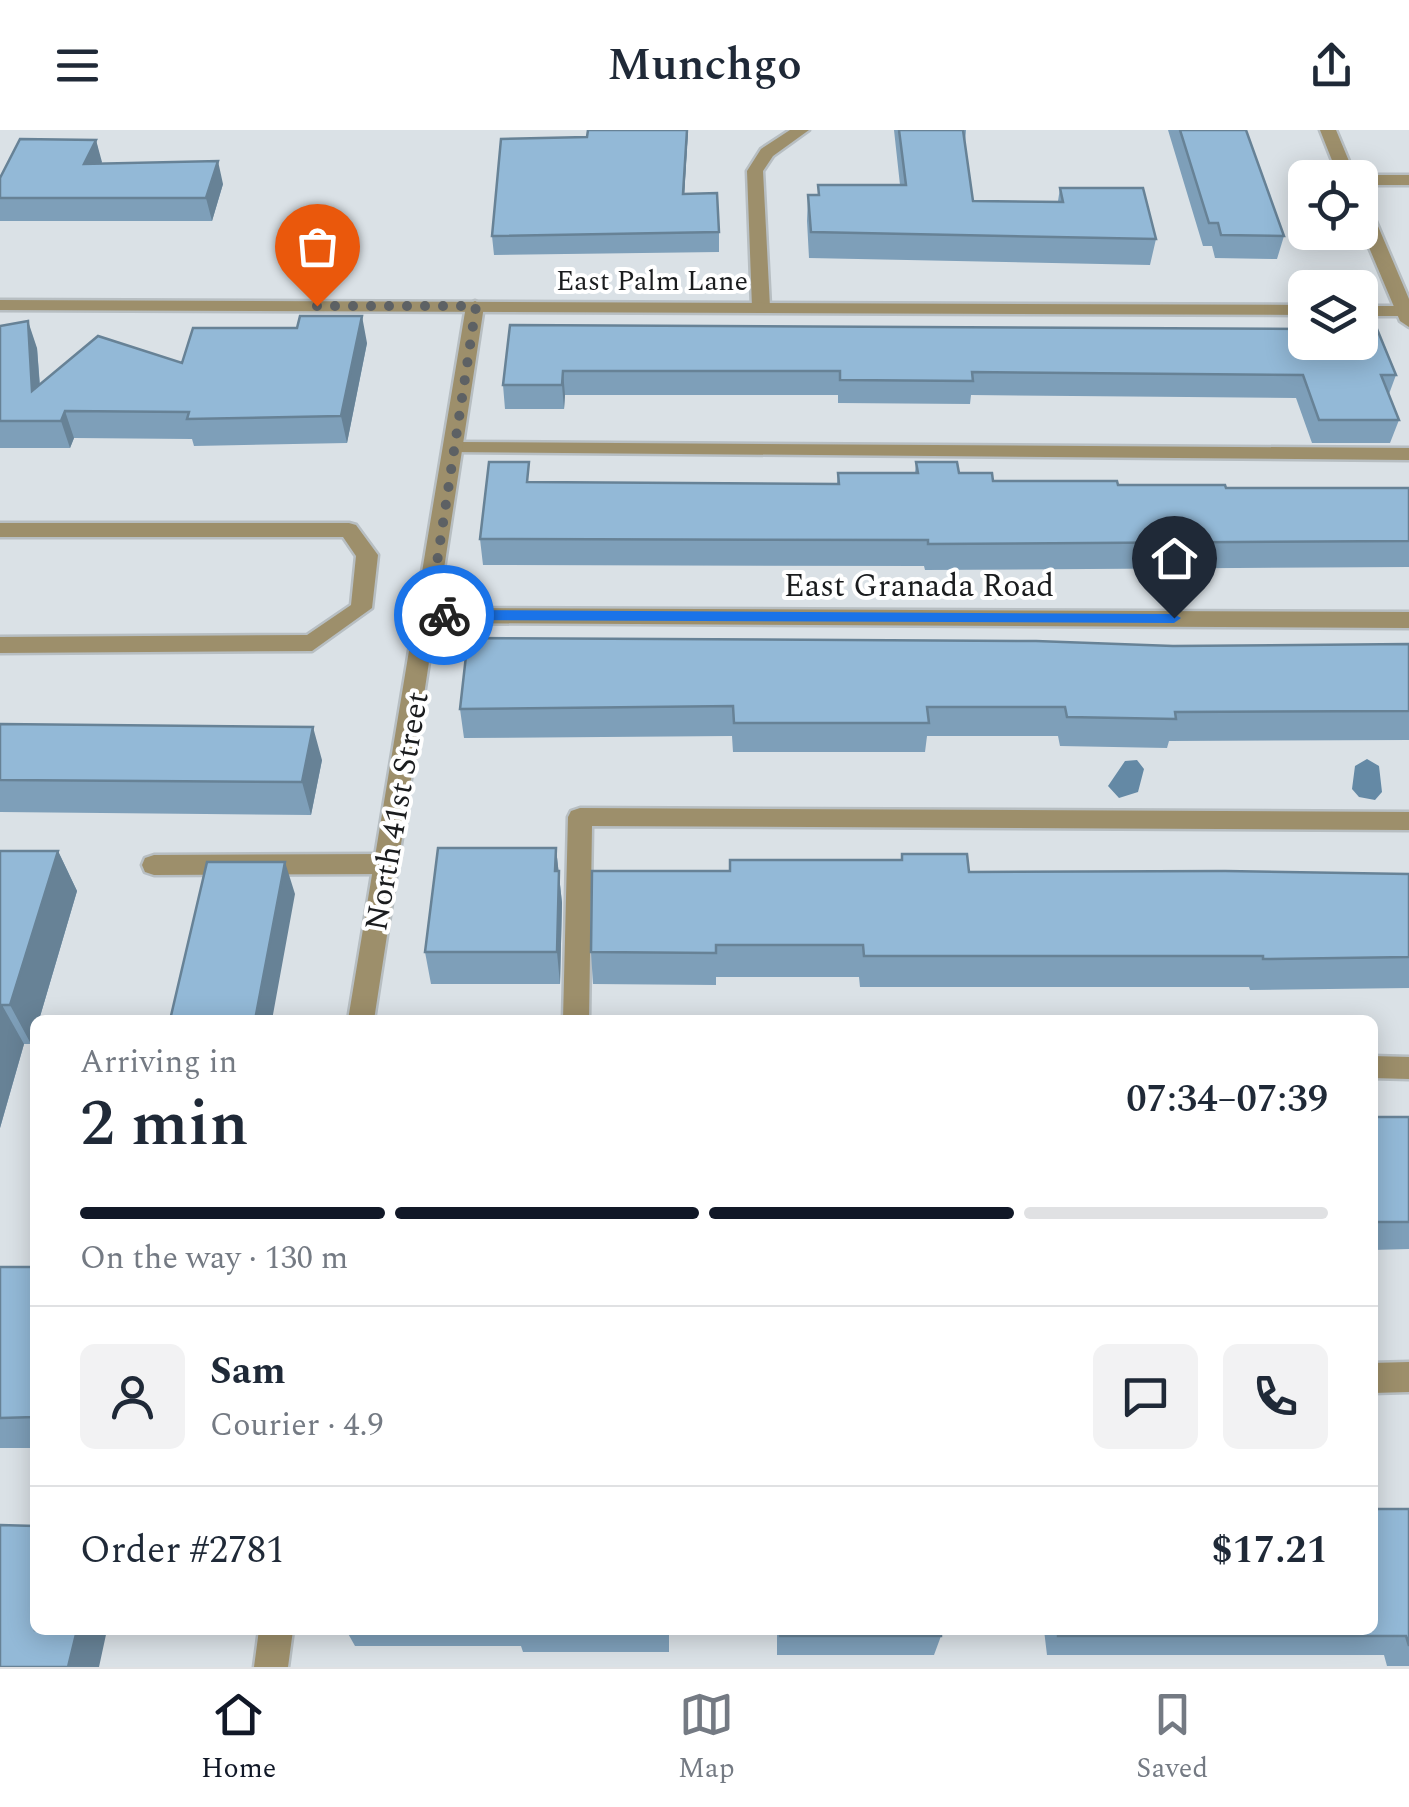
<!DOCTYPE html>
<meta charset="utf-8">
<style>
:root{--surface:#fff;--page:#f2f2f3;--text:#1f2937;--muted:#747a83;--line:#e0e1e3;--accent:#111827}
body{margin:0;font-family:Spectral,serif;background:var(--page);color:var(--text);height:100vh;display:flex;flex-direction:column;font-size:38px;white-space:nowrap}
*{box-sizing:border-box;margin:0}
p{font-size:32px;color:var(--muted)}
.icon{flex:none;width:55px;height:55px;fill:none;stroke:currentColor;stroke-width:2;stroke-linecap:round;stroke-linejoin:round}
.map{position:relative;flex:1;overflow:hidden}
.details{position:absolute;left:30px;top:885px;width:1348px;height:620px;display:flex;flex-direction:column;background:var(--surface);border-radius:15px;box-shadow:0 5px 25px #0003}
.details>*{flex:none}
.tools{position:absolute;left:1288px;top:30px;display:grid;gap:20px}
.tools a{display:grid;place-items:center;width:90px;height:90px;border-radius:15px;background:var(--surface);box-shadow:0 5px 25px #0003;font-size:50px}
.pin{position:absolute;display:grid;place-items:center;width:85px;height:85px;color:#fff;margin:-102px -42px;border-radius:50% 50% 50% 0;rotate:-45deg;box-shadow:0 0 10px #0007}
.pin .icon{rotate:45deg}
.courier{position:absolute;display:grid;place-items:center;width:100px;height:100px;margin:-50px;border:8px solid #1a73e8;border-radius:50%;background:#fff;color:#222;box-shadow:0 2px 12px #0007}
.headline em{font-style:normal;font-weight:600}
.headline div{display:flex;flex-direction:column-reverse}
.headline{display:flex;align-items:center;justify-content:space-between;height:170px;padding:0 50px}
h1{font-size:65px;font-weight:600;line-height:75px}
.bar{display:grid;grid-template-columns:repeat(4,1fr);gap:15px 10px;align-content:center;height:120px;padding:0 50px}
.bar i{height:12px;border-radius:8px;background:var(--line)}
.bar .current{background:var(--accent)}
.bar p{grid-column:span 4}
.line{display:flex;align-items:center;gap:25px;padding:0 50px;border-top:2px solid var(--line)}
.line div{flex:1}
.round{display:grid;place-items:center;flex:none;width:105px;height:105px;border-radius:15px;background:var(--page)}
header{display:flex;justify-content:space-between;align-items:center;height:130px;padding:0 50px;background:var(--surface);font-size:45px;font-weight:600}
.tabs{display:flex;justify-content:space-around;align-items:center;height:140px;border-top:2px solid var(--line);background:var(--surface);font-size:28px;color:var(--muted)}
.tabs a{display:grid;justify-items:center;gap:5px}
.tabs .current{color:var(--accent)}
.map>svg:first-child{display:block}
.water{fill:#6489a5}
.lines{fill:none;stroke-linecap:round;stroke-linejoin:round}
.service-casing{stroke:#b7bec2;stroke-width:5}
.minor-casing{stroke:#b7bec2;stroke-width:5}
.tertiary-casing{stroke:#b7bec2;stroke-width:5}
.service{fill:#9d8f6b;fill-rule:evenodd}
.minor{fill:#9d8f6b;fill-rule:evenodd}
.tertiary{fill:#9d8f6b;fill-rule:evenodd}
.wall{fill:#7e9fb9}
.shaded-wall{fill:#678296}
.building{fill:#93b9d7;stroke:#678296;stroke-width:2.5}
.route{fill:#1a73e8}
.done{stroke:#5d6164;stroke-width:10;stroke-dasharray:0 18}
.labels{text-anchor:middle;stroke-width:8;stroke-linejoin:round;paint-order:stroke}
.far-street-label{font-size:28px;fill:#1a1c1e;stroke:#fff}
.street-label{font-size:32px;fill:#1a1c1e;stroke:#fff}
</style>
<header><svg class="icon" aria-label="menu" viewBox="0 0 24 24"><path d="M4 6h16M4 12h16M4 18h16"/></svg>Munchgo<svg class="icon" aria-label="share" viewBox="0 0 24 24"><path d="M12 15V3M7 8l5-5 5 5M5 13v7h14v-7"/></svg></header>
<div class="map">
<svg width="1409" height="1537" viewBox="0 0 1409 1537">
<rect width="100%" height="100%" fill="#dae1e6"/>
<path class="water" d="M1367,629L1379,636L1382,662L1375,670L1359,667L1352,659L1355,636Z
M1137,630L1144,639L1138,662L1119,668L1108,656L1125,631Z"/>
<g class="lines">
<g class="service-casing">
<path id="service" d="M1360,45H1409V55H1360V48H1353Z
M456,312L1409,318V330L449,322V314Z
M0,393H349L356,395L378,425L372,478L312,521L0,523V507L307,505L351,475L356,426L343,407H0Z
M580,678L1409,682V700L592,696L589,890H563L568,687L571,681Z
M386,724L395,727L398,734L395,741L386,744L154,745L145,742L142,735L145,728L154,725Z
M1409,1232V1262L1372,1263V1233Z"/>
</g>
<g class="minor-casing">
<path id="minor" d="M790,0H809L773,26L763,41L770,177L761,182L752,177L747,41L761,19Z
M1320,0H1336L1356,48H1339Z
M1360,70L1369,75L1409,169V197L1400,191L1360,96Z
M475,171L484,176L438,478L1409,482V498L435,493L374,890H348L466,176Z
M1372,926L1409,927V949L1372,948Z
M259,1500H293L288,1537H254Z"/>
</g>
<g class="tertiary-casing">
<path id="tertiary" d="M0,170L1305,175V185L0,180Z
M1360,176H1409V186H1360Z"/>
</g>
<use href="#service" class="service"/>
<use href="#minor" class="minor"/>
<use href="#tertiary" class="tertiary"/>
</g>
<path class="wall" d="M588,0H688L684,64L719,102V122L494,125L492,106L587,7Z
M894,0H966L965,13L973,71H1058L1060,58L1156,109L1150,135L809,128L807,91L808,65H818V55H900Z
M1168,0H1246L1284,106L1277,129L1215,128L1212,116H1203Z
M96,10L101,34L223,54L212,91H0V68Z
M510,195L1396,245L1389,264L1399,290L1390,313H1312L1296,268L971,265L970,274L838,273V265H565L564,279H505L503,255Z
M0,196L37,218L40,255L182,233L367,213L347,313L194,316L192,309L74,308L70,318H0Z
M916,332L993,351L1226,358H1409V437L925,440L924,436L483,435L480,409L531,352L837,354L838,343H915Z
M1409,514V610L1169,611L1167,618L1060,616L1058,606H927L925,622H733L732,606L464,608L460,579L1173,516Z
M0,594L322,630L311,685L0,682Z
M556,718L562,773L560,854H431L425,822Z
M0,721H58L77,761L39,890H35L31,914H24L0,998Z
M902,724L969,742L1409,744V858L1250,860L1249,857H860L859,847H716V855L593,854L591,822L901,730Z
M1372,987H1409V1119L1372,1120Z
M0,1137H35V1318H0Z
M1409,1379V1536H1387L1384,1525H1047L1044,1500H1372Z
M346,1500H669V1522H523L521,1516H355Z
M777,1500H941V1506L934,1525H777Z"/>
<path class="shaded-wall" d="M687,0H688L683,84V64Z
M96,10L102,32L91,57L84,34Z
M218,31L223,54L212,91L206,68Z
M362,186L367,213L347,313L341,286Z
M28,191L37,218L42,288L32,261Z
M563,241L565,265L564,279L562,255Z
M65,281L74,308L70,318L61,291Z
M313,597L322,630L311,685L302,652Z
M556,718L562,773L560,854L557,822L555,741Z
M58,721L77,761L39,890H35V902L31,914L10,875Z
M285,732L295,764L272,890H255Z
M2,875L24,914L0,998V883Z
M77,1500H107L99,1537H68Z"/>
<path class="building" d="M588,0H687L683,64L717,63L719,102L492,106L501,9L587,7Z
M899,0H963L973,71L1063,72L1060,58H1143L1156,109L811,102L808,65H819L818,55H906Z
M1180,0H1246L1284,106L1221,105L1218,93H1209Z
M20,9L96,10L84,34L218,31L206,68H0V48Z
M300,186H362L341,286L187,289L189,282L65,281L61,291H0V196L28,191L32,261L98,206L182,233L193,198H297Z
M510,195L1305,199V212H1360V199H1377L1396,245H1381L1399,290H1319L1303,245L972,242L973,251L840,250V241H563L562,255H503Z
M489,332H529L527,352L839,354L838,343H918L916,332H957L959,343H992L993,351H1117L1118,355H1225L1226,358H1409V411L928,414V410L480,409Z
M468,508L1036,511L1173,516L1409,514V581L1175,582L1176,589L1067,587L1065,577H927L929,593H734L733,576L460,579Z
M0,594L313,597L302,652L0,650Z
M438,718H556L555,741H559L557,822H425Z
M0,721H58L10,875H2L0,883Z
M902,724H967L969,742L1225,741L1409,744V827L1263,829V826H864L863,815H716V823L591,822L592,741H730V730H902Z
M207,732H285L255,890H170Z
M1372,987H1409V1092H1372Z
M0,1137H35V1287L0,1288Z
M1372,1379H1409V1516L1406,1506H1058V1500H1372Z
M0,1395L35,1396V1500H77L68,1537H0Z
M517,1500H668V1503H517Z
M780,1500H941V1506H780Z"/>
<path class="route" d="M444,480L1174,484L1181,488L1174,493L444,490L437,485Z"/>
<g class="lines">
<path class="done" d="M317,176H476L429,485H444"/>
</g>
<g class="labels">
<g class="far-street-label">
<text x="652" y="160">East Palm Lane</text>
</g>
<g class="street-label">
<text x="919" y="466">East Granada Road</text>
<text transform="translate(396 681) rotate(-80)" y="11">North 41st Street</text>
</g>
</g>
</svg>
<div class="tools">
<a><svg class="icon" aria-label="locate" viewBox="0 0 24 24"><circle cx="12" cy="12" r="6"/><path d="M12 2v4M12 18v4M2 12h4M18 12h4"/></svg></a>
<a><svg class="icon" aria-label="layers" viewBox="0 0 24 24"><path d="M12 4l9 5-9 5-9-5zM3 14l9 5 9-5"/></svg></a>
</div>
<div class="pin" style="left:317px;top:176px;background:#ea580c"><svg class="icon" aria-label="bag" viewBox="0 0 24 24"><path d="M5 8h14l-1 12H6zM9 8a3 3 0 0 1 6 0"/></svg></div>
<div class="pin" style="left:1174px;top:488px;background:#1f2937"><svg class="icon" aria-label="home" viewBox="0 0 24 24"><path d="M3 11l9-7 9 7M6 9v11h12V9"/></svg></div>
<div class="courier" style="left:444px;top:485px"><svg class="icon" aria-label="bike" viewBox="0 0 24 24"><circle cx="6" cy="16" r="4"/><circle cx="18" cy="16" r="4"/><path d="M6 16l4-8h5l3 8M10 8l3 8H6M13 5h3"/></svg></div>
<section class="details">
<div class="headline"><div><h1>2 min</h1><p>Arriving in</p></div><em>07:34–07:39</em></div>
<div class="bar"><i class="current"></i><i class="current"></i><i class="current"></i><i></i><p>On the way · 130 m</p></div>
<div class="line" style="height:180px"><a class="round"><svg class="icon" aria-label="person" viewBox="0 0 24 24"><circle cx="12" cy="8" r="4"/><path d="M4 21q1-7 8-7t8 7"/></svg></a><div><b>Sam</b><p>Courier · 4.9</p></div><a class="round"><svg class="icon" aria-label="chat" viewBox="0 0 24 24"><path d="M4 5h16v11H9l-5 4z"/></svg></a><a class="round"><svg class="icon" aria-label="phone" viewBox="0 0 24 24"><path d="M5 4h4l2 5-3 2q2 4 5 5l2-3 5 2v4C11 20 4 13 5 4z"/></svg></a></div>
<div class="line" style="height:130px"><div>Order #2781</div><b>$17.21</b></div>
</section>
</div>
<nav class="tabs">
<a class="current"><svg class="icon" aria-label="home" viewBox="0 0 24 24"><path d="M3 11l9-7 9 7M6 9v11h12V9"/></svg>Home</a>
<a><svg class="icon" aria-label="map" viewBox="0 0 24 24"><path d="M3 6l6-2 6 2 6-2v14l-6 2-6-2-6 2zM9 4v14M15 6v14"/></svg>Map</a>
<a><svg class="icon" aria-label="saved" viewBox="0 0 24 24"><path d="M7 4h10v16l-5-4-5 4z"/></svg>Saved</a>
</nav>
